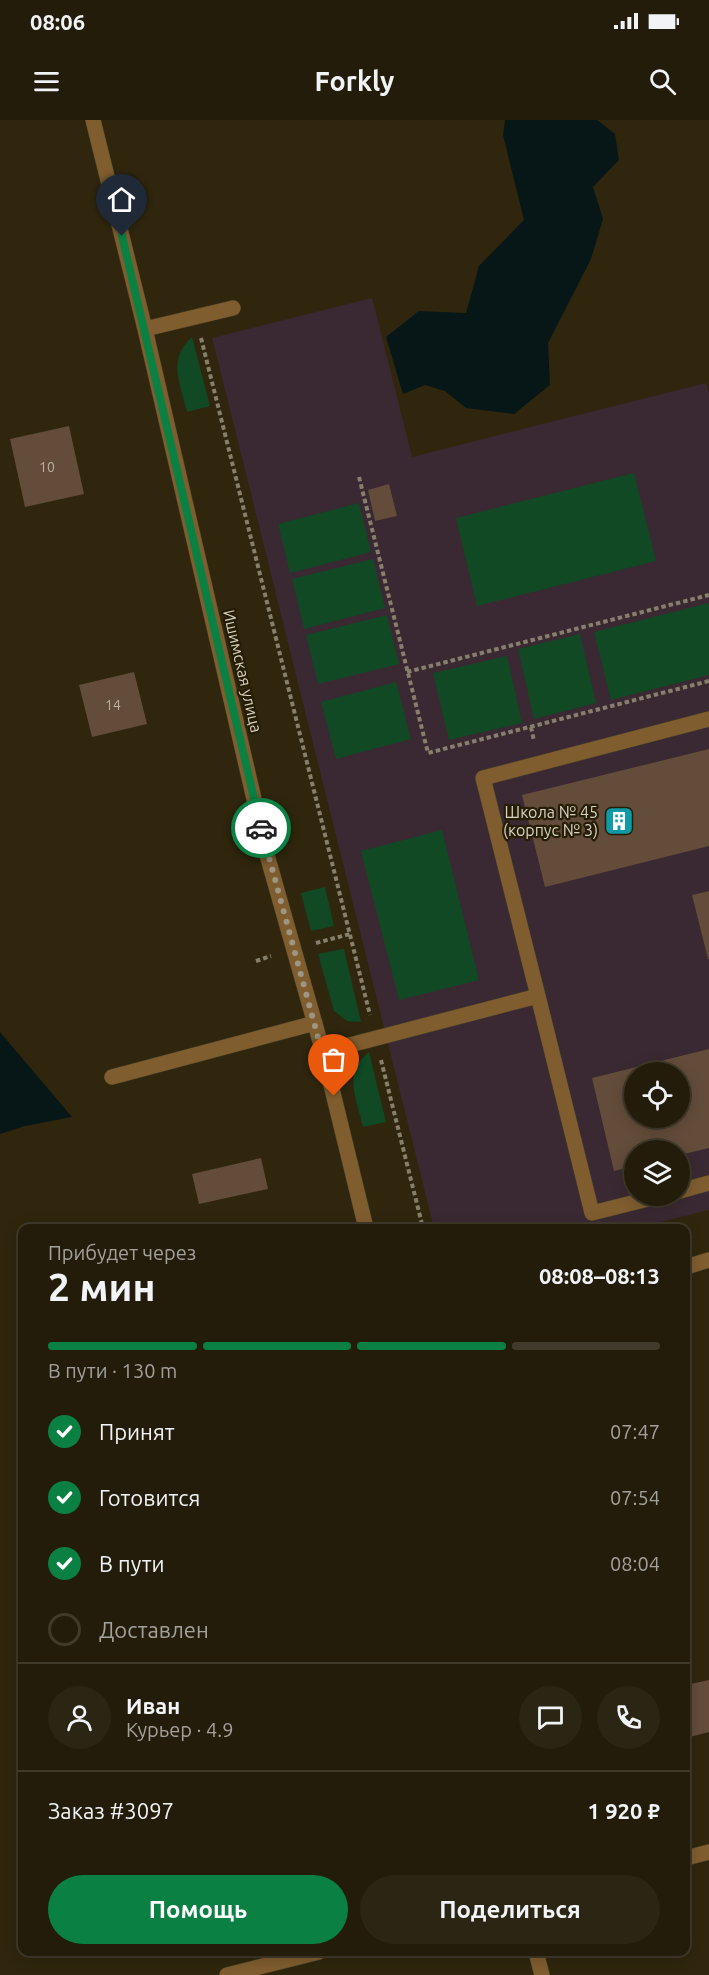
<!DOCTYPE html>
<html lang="ru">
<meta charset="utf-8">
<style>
:root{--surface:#231c0a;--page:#2b2513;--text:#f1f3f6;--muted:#a3a19c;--line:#403a2b;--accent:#0b8043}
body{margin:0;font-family:Ubuntu,sans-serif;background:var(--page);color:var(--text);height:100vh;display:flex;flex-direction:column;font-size:22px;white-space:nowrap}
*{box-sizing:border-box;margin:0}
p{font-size:20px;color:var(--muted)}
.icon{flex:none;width:33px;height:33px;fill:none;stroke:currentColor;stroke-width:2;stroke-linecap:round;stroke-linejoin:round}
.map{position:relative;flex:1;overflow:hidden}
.panel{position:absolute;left:18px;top:1104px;width:672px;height:732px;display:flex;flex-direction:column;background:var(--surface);border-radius:12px;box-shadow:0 3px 15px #0003,0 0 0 2px var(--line)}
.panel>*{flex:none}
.buttons{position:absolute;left:624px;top:942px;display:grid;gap:12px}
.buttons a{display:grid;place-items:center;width:66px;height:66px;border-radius:50%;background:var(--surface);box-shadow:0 3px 15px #0003,0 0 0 2px var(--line);font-size:30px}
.pin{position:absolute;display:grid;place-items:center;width:51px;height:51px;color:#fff;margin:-62px -26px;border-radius:50% 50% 50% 0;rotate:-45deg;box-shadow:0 0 6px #0007}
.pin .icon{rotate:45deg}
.courier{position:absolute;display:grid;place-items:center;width:60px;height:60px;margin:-30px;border:4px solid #0b8043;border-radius:50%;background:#fff;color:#222;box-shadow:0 2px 8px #0007}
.headline em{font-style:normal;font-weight:700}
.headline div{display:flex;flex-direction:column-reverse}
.headline{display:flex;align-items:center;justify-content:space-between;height:102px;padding:0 30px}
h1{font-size:39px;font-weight:700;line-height:45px}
.bar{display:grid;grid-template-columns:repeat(4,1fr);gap:9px 6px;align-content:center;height:72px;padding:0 30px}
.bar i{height:8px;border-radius:4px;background:var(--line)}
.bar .current{background:var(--accent)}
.bar p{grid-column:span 4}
.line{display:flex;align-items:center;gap:15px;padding:0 30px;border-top:2px solid var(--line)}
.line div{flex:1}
.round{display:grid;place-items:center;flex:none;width:63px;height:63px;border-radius:32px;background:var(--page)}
ol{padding:0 30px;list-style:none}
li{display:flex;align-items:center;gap:18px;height:66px}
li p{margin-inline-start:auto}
li .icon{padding:6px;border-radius:50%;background:var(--accent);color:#fff;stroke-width:4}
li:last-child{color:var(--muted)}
li i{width:33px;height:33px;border:3px solid var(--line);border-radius:50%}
.action{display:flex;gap:12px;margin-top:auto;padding:12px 30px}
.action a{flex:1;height:69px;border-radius:36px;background:var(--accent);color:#fff;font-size:24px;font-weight:700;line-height:69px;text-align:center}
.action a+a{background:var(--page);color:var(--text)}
.status{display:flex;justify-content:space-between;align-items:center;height:42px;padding:0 30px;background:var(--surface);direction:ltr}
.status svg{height:16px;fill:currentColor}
header{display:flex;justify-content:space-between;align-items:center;height:78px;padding:0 30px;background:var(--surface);font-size:27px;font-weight:700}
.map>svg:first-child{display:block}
.education{fill:#3a2933;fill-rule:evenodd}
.green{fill:#104924}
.water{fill:#071718}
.building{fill:#634c3a;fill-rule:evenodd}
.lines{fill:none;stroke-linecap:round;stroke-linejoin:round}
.minor-casing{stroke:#4a422a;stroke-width:16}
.path{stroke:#867f6b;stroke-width:4;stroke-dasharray:4.5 3;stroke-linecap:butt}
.minor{stroke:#7f5d2f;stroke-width:15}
.done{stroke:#9d9683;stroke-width:6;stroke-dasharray:0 10.8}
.route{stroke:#0b8043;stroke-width:8}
.labels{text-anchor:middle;stroke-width:4.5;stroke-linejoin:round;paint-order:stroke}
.number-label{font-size:14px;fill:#bbb0a1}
.street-label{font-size:16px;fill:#d8d2c3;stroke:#251d04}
.poi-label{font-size:16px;fill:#d8d2c3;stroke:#251d04;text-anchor:end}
</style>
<div class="status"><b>08:06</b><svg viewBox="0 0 49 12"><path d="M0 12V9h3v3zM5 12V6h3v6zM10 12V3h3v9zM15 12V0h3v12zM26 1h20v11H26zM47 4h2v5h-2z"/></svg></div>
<header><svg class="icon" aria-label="menu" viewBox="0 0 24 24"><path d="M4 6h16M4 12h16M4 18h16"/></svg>Forkly<svg class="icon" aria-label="search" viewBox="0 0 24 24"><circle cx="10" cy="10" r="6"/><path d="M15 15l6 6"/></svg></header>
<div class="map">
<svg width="709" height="1855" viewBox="0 0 709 1855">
<rect width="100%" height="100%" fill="#2f260d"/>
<path class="education" d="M372,178L412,337L706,263L709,273V1090L637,1108H434L212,218ZM634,952H680V998H634ZM634,1030H680V1076H634Z"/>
<path class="green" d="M192,217L210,286L187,292C180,262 167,240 192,217Z
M634,353L656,441L477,486L456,398Z
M359,383L371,432L290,453L278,404Z
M373,439L385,488L304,509L292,459Z
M709,483V555L611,580L594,512Z
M387,495L399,544L318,564L306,515Z
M580,514L596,583L534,599L518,529Z
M507,536L522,603L449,620L433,553Z
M396,562L411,619L336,639L321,582Z
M442,710L479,860L399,880L361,731Z
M325,767L334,806L311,811L301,773Z
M343,829H344L361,902L347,901L334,891L318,834Z
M369,932L386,1002L363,1007C357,979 342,953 369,932Z"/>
<path class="water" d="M505,0H597L615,14L619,40L593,67L603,99L591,139L548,223L550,265L514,294L466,288L445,271L425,265L403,274L386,217L419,191L466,193L479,146L524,100L503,15Z
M0,912L72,997L25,1006L0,1014Z"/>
<path class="building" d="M69,306L84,374L25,387L10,319Z
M389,364L397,396L375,401L368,370Z
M134,552L147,604L92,617L79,565Z
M709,629V726L545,767L522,675Z
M709,771V839H708L692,775Z
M709,929V1028L680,1035V1030H634V1046L614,1051L592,958ZM634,952H680V998H634Z
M261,1038L268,1069L199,1084L192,1054Z
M709,1560V1612L686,1618V1565Z"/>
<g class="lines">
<g class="minor-casing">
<path id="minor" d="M93,0L145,209L267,735L323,932L366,1108
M145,209L233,188
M538,876L592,1093L660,1076
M323,932L538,876L483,658L709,599
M112,957L315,903
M680,1071L709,1063
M686,1147L709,1140
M686,1738L709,1732
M536,1832L542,1855
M227,1855L319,1832"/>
</g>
<path class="path" d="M201,218L370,895
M359,357L428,633L709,561
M407,552L709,475
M531,607L534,621
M316,823L350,814
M256,841L271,836
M381,940L423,1108"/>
<use href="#minor" class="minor"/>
</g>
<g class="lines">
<path class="done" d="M261,708L334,976"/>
<path class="route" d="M122,116L261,708"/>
</g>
<defs>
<g id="building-square" transform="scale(1.5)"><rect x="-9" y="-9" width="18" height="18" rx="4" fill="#0f9aa8" stroke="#251d04"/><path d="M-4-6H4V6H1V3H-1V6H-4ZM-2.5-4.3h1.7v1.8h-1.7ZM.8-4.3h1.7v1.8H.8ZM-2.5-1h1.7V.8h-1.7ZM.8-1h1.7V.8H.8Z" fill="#fff"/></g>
</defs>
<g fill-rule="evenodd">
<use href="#building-square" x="619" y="701"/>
</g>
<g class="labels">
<g class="number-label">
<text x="47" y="352">10</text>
<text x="113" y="590">14</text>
</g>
<g class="street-label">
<text transform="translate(243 551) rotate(77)" y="6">Ишимская улица</text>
</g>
<g class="poi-label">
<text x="598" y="698">Школа № 45<tspan x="598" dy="18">(корпус № 3)</tspan></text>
</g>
</g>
</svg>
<div class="buttons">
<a><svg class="icon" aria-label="locate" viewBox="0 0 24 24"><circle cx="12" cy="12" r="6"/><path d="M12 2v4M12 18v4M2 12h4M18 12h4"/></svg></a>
<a><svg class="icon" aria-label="layers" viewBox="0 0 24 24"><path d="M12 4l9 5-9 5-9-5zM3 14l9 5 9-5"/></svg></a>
</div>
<div class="pin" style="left:334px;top:976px;background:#ea580c"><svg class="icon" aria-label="bag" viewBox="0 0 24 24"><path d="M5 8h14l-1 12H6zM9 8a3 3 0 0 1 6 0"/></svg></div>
<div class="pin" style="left:122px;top:116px;background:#1f2937"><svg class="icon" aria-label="home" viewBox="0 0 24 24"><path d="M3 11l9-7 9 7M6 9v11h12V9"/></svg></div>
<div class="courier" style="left:261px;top:708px"><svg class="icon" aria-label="car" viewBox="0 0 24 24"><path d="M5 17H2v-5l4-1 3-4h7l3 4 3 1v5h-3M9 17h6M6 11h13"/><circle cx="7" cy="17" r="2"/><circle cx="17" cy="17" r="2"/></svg></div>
<section class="panel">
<div class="headline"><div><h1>2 мин</h1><p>Прибудет через</p></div><em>08:08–08:13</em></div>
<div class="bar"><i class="current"></i><i class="current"></i><i class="current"></i><i></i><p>В пути · 130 m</p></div>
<ol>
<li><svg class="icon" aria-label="check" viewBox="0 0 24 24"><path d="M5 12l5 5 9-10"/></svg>Принят<p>07:47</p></li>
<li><svg class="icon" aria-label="check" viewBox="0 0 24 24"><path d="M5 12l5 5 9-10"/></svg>Готовится<p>07:54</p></li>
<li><svg class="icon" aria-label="check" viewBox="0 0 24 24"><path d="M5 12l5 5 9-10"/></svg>В пути<p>08:04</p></li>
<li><i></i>Доставлен</li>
</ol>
<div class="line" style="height:108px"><a class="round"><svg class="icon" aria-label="person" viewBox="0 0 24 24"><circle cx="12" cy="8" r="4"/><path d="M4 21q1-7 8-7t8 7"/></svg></a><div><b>Иван</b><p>Курьер · 4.9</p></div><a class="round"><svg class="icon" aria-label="chat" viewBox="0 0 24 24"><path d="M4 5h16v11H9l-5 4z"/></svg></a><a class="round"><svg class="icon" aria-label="phone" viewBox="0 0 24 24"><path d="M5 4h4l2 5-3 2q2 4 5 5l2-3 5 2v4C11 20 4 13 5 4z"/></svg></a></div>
<div class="line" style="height:78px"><div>Заказ #3097</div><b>1 920 ₽</b></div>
<div class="action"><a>Помощь</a><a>Поделиться</a></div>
</section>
</div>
